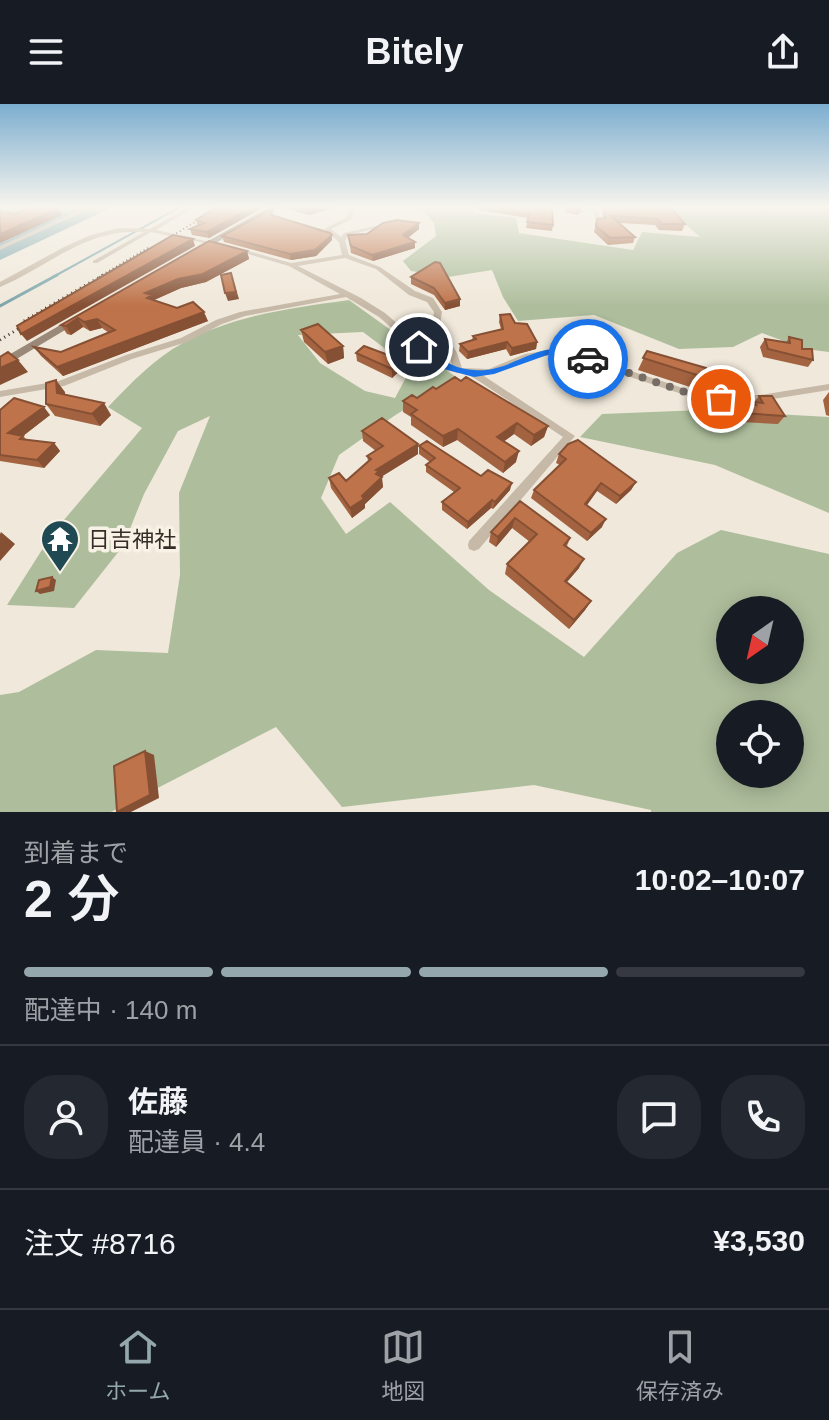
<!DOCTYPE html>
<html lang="ja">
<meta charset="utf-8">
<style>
:root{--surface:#171b24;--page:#242831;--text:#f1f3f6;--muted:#9ea1a6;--line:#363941;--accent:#93a7ad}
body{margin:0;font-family:Arial,"Noto Sans JP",sans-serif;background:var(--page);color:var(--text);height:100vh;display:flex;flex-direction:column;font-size:30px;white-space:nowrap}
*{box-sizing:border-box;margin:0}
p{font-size:26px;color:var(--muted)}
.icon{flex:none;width:44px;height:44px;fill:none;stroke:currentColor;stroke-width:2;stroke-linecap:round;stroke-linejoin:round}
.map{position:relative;height:708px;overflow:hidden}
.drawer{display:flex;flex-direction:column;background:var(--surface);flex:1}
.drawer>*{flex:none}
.needle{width:52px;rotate:214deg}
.buttons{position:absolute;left:716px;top:492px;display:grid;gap:16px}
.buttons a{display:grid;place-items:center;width:88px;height:88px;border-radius:50%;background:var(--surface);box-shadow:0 4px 20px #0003;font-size:40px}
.pin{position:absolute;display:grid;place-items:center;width:68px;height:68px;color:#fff;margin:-34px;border:4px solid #fff;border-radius:50%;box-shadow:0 2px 8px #0007}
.courier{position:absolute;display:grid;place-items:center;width:80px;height:80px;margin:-40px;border:6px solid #1a73e8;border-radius:50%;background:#fff;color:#222;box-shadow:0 2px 10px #0007}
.headline em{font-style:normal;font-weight:600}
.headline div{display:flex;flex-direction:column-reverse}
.headline{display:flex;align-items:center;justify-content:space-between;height:136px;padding:0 24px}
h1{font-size:52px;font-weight:600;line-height:60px}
.bar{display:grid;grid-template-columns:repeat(4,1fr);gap:12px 8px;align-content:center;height:96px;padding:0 24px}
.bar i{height:10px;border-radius:6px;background:var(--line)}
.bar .on{background:var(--accent)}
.bar p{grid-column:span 4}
.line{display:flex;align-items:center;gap:20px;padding:0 24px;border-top:2px solid var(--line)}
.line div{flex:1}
.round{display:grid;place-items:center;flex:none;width:84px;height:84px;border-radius:32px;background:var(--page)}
header{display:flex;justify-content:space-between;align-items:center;height:104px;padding:0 24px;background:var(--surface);font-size:36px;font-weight:600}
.tabs{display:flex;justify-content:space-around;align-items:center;height:112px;border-top:2px solid var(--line);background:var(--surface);font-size:22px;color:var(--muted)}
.tabs a{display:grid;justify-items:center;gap:4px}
.tabs .on{color:var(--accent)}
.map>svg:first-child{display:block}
.green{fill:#aebe9c;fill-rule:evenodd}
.water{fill:#7ba4ab}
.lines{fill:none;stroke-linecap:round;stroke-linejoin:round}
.stream-far1{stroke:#7ba4ab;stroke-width:2}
.stream{stroke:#7ba4ab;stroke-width:3}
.street{fill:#c7b9a7;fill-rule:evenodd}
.secondary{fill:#9a8979;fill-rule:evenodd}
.rail-far1{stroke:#342d27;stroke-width:2;stroke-dasharray:1 3;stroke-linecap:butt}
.rail{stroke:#342d27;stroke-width:3;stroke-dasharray:1 4;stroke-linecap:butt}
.wall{fill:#a36340}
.shaded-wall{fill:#855034}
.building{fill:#be734a;stroke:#855034;stroke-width:2}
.route{fill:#1a73e8}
.done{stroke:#766e66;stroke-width:8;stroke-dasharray:0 14.4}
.labels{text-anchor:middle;stroke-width:7;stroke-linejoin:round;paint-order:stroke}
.poi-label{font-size:22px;fill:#342d27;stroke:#f8f2e6;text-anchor:start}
</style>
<header><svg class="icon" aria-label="menu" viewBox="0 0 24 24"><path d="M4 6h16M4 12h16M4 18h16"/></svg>Bitely<svg class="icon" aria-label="share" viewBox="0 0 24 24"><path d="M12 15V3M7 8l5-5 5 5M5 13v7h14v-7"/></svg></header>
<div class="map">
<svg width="829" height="708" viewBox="0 0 829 708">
<rect width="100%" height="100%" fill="#f0e8da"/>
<path class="green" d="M420,103H475L474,109L516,114L519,129L633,146L642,128L700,133L683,118L617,103H829V248L805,245L762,229L733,243L679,245L594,211L518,217L503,193L492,166L448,173L411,167L403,157L436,132L434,119Z
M349,196L456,273L394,312L339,351L321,394L346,430L390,398L489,486L584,553L677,449L721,426L829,450V708H651V706L534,681L342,703L276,623L111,708H0V591L19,588L96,546L168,549L180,471L179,389L210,312L178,327L144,390L123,442L74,504L7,501L52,430L142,324L108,303C130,280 155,254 183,239C234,211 292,204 349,196ZM363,228L411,264L395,294L365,287L320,259L298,231ZM730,506H790V566H730ZM730,610H790V670H730Z
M702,306L829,313V409L715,361L580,333L602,310Z"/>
<path class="water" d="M0,103H113L0,156Z"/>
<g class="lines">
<path class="stream-far1" d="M53,173L180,103"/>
<path class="stream" d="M0,202L57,171"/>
<path class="street" d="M86,103H93L0,146V142Z
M189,103H195L156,126L219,140V142L151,128L97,159H93V157L144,128C85,124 50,162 0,183V178L64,143L91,131L119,124L150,125Z
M350,103H355L352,115L331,125L341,133L344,129L394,118V120L348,131L345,137L349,151L380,163L415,187L433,194L442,208L440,220L457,249L462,264L489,265L525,250L561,244L695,288L721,292L760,291L829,280V286L760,297L721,298L691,293L560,250L530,254L493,270H481L575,332L479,445L474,447L469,445L468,441L469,437L563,333L471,272L470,269H458L437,263L379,213L346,193L245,212L222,220L187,238L132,255L64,282L0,293V287L59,277L126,251L181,234L216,216L240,208L340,190L289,162L231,145L234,143L291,159L342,151L339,138L324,125L347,113ZM345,154L376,165L409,191L427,198L434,208L432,220L449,249L452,262L443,259L385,209L361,194L298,162Z
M581,103L597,105L601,119H597L593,107Z"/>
<path class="secondary" d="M269,103H278L198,149L190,147Z
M81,209L87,212L85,214L0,265V256Z"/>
<path class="rail-far1" d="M142,150L220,103
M99,173L148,144"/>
<path class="rail" d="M24,217L103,171
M0,236L36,214"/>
</g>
<path class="wall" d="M216,103H264L209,134L192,131L190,125L198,122L196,116Z
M279,103H336L309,111Z
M478,103H552L553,121L552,127L526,124L528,114L478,106Z
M566,103L583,107L577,111L565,108Z
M602,103H670L685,120L682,127L659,126L655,121L619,119L635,133L633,139L608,141L594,128L597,115H603Z
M274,109L273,112L332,131V136L316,152L291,156L224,138L222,132Z
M419,119V125L407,134L415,144L373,157L351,149L348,131L367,130Z
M247,147L249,155L206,178L181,184L154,196L208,217L63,272L41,252L34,243L61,248L109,229L102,224L90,227L83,223L71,231L67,230L61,221Z
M435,158L460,202L445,206L434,191L411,180V173Z
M500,211L515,219L537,238L536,245L510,252L506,245L467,255L459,247L460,240L472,236L473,232L501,225L499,218Z
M574,223L614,236L609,248L604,255L568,243Z
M301,226L343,242L344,254L328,260L304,238Z
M789,233L813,256L808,263L763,253L760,243L765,235L786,239Z
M647,247L703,273L696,285L638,266Z
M356,249L402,256L403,264L392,274L357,257Z
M436,285L548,322L544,333L531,342L514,330L504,337L516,358L503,369L457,336L443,343L411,321V313L403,308V297L417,294Z
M65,288V291L111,311L100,322L55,312L46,300Z
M829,288V312L826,311L823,296Z
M759,292L785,312L778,320L723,317L717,307L722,299L752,301Z
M0,306L50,311L23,332L27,336L54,339L60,347L44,364L0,357Z
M362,327L418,350L381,373L383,383L365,400V404L352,414L331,384L329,374L346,377L368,357L367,352L376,347L363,337Z
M419,342L481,372L510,386L493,405L491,404L467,425L442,406V398L454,388L426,368V361L430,358L419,350Z
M559,350L636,378L631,386L616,400L597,387L587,401L602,423L587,437L531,394L534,386L560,361L556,359Z
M520,397L570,434L567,442L579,464L567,478L591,497L585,506L569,525L505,470L507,460L530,438L512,424L496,443L489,438L491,428Z"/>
<path class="shaded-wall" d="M253,103H264L209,134L207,128Z
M318,103H336L309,111L308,105Z
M59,104L62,111L0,139V130Z
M419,119V125L403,138V131Z
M332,131V136L316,152L291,156L290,150Z
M193,135L195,142L27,237L21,230Z
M415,138V144L373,157L372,151Z
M247,147L249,155L206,178L181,184L154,196L151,202L145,189Z
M231,169L239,195L228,197L225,189Z
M460,195V202L445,206V199Z
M204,208L208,217L63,272L57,263Z
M78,214L83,223L71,231L66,222Z
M97,215L102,224L90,227L84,218Z
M614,236L609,248L604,255L609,243Z
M507,238L506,245L467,255L468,248Z
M537,238L536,245L510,252L512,244Z
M343,242L344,254L328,260L325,248Z
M18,256L28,268L0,281V264Z
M402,256L403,264L392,274V265Z
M56,276L65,288V301L57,289Z
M104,299L111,311L100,322L92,310Z
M44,303L50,311L15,338L8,329Z
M517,319L514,330L495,344L497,333Z
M548,322L544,333L531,342L534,331Z
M458,325L457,336L443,343V332Z
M54,339L60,347L44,364L37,356Z
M418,340V350L379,374L382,373L383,383L365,400V404L352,414L350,404L362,392L376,366Z
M519,347L516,358L503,369L505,358Z
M636,378L631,386L616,400L620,392Z
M512,379L510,386L493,405L495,398Z
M601,379L597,387L582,408L585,400Z
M492,396L491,404L467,425L468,418Z
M515,414L512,424L496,443L498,433Z
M606,415L602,423L587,437L591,429Z
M1,428L15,440L0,457V430Z
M584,455L579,464L560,486L565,477Z
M52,473L56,476L54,487L40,490L36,487Z
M591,497L585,506L569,525L574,516Z
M145,647L154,651L159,694L131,708H117Z"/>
<path class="building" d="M34,103L59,104L0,130V107L16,110Z
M216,103H253L207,128L190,125L204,119L196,116Z
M298,103H318L308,105Z
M493,103H552L553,121L527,118L530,109Z
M566,103H583L579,106Z
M604,103H670L685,120H661L658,115L611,112L635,133L610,134L596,122L597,115L606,114Z
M273,104L271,111L330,129L332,131L315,146L290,150L222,132Z
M397,116L419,119L403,131L415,138L372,151L351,142L348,131L367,130L383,119Z
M173,131L193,135L21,230L17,222Z
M209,137L247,147L203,170L178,175L145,189L152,191L147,194L177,204L193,198L204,208L57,263L34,243L61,248L115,226L97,215L84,218L78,214L66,222L61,221Z
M435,158L440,159L460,195L445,199L434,184L411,173Z
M231,169L236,188L225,189L221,171Z
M510,210L515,219L527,220L537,238L512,244L507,238L468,248L460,240L476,235L473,232L503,225L500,211Z
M318,220L343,242L325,248L301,226Z
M574,223L614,236L609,243L571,231Z
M789,233L802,236V245H812L813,256L768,245L765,235L790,239Z
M364,242L402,256L392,265L356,249Z
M647,247L706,264L703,273L643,254Z
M8,248L18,256L0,264V253Z
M455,273L461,277L466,273L548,322L534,331L517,319L497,333L519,347L505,358L458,325L443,332L411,310L417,306L403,297L412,291L417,294L433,283L436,285Z
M56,276L57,289L104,299L92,310L46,300V279Z
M759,292H772L785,312L728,308L722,299L756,301L754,298L763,299Z
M14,294L44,303L8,329L23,332L20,335L54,339L37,356L0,351V306Z
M382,314L418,340L376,366L379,367L376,370L382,373L362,392L364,395L350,404L329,374L339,369L346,377L371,355L367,352L383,342L362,327Z
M578,336L636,378L620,392L601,379L585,400L606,415L591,429L534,386L566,355L559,350L568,340Z
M427,337L481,372L488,366L512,379L495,398L492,396L468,418L442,398L460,384L426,361L435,354L419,342Z
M520,397L570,434L564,441L584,455L565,477L591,497L574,516L507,460L537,430L515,414L498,433L491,428Z
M52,473L50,483L36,487L39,476Z
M145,647L150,691L117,708L114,662Z"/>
<linearGradient id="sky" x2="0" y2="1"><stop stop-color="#7caed0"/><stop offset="0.51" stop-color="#f8f5ee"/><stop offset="1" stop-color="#f8f5ee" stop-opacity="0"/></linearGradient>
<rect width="829" height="202" fill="url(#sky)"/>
<path class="route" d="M419,240C440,250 445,264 474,266C517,270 543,225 593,255L588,259L550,250L494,270L474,273L436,263L415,245L414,243Z"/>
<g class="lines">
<path class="done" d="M588,255L694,291L721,295"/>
</g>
<defs>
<g id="temple-pin" transform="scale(2)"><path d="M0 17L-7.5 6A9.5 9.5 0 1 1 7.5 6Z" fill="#204a53" stroke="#f8f2e6"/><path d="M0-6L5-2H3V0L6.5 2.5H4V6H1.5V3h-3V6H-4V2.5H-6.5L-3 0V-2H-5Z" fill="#fff"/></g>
</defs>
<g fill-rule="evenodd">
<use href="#temple-pin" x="60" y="435"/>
</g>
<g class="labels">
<g class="poi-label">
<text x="88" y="443">日吉神社</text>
</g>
</g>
</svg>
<div class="buttons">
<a><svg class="needle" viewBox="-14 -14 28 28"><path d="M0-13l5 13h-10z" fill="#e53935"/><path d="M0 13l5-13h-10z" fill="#9ea1a6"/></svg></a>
<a><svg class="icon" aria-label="locate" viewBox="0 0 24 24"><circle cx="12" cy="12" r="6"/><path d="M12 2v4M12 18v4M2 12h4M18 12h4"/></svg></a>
</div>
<div class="pin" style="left:721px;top:295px;background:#ea580c"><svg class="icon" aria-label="bag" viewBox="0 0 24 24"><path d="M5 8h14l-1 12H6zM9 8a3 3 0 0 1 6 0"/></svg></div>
<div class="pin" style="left:419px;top:243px;background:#1f2937"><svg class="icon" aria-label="home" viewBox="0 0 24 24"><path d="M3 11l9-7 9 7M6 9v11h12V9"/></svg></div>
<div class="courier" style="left:588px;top:255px"><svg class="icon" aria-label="car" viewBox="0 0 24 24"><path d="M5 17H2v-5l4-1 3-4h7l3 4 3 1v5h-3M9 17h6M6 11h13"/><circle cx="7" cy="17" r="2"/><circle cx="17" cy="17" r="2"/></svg></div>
</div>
<section class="drawer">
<div class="headline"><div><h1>2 分</h1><p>到着まで</p></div><em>10:02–10:07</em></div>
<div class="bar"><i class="on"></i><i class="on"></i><i class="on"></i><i></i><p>配達中 · 140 m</p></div>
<div class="line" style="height:144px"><a class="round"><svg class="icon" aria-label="person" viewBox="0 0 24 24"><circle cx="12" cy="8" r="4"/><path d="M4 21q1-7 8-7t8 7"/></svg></a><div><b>佐藤</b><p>配達員 · 4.4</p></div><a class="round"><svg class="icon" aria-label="chat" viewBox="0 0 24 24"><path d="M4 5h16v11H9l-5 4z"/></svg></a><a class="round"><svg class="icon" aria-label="phone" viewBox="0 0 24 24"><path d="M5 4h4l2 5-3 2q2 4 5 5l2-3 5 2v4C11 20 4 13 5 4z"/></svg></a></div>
<div class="line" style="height:104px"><div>注文 #8716</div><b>¥3,530</b></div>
</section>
<nav class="tabs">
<a class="on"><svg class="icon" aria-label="home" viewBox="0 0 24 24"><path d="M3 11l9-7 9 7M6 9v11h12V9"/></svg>ホーム</a>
<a><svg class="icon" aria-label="map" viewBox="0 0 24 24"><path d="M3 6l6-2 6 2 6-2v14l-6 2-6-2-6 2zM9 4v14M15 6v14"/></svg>地図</a>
<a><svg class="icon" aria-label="saved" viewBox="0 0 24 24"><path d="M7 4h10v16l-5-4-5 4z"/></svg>保存済み</a>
</nav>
